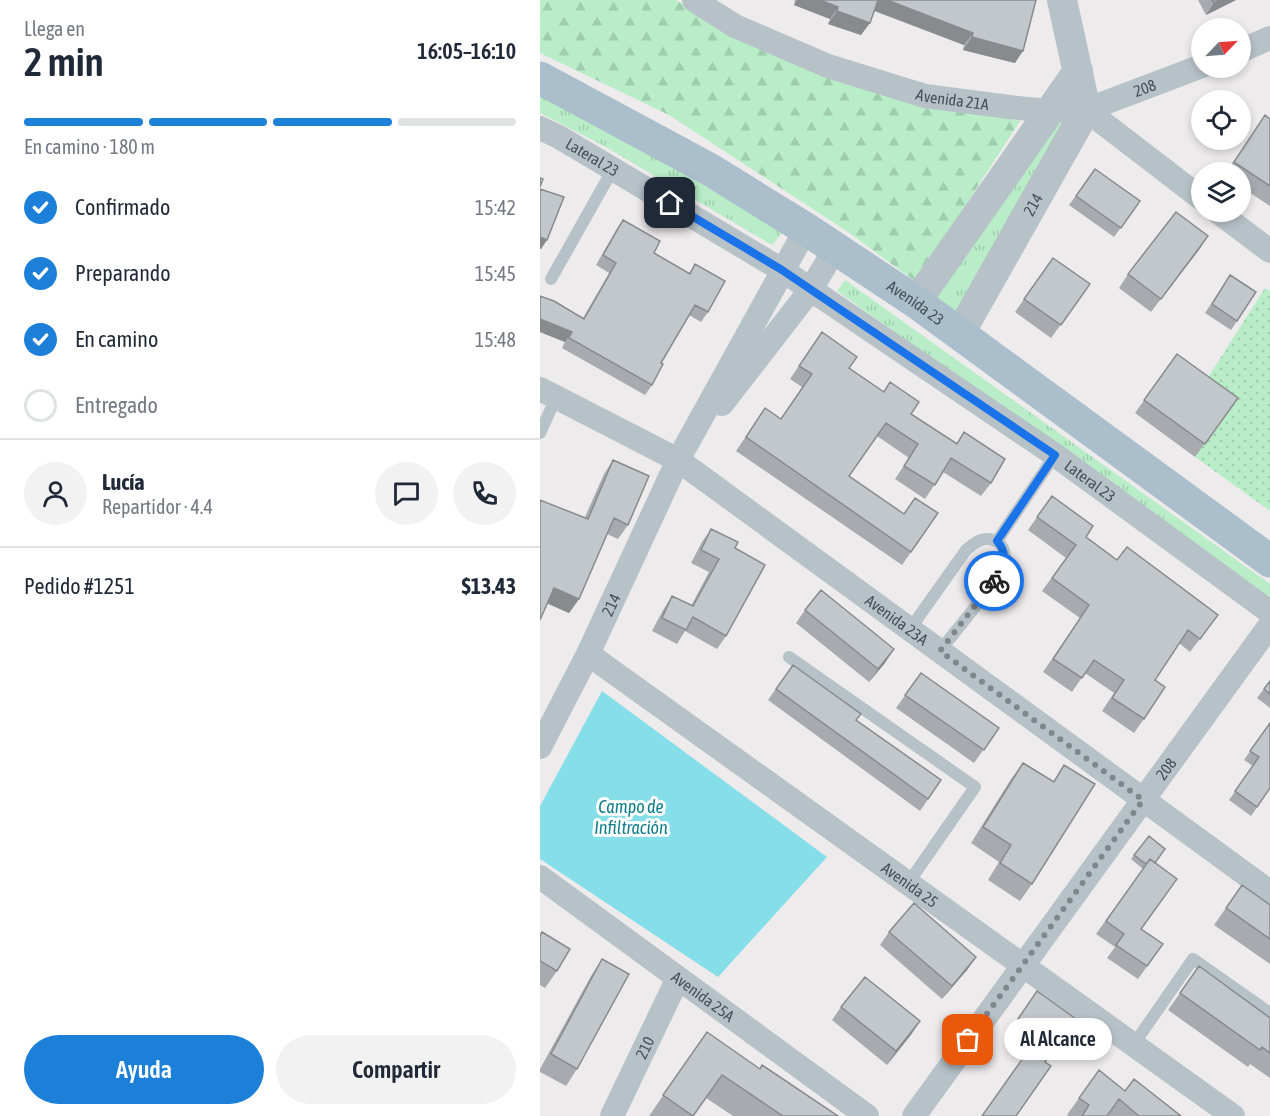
<!DOCTYPE html>
<html lang="es">
<meta charset="utf-8">
<style>
:root{--surface:#fff;--page:#f2f2f3;--text:#1f2937;--muted:#747a83;--line:#e0e1e3;--accent:#1c80d8}
body{margin:0;font-family:"Asap Condensed",sans-serif;background:var(--page);color:var(--text);height:100vh;display:flex;flex-direction:column;font-size:22px;white-space:nowrap}
*{box-sizing:border-box;margin:0}
p{font-size:20px;color:var(--muted)}
.icon{flex:none;width:33px;height:33px;fill:none;stroke:currentColor;stroke-width:2;stroke-linecap:round;stroke-linejoin:round}
.map{position:relative;flex:1;overflow:hidden}
.side{display:flex;flex-direction:column;background:var(--surface);width:540px}
.side>*{flex:none}
.needle{width:39px;rotate:65deg}
.controls{position:absolute;left:651px;top:18px;display:grid;gap:12px}
.controls a{display:grid;place-items:center;width:60px;height:60px;border-radius:50%;background:var(--surface);box-shadow:0 3px 9px #0003;font-size:30px}
.pin{position:absolute;display:grid;place-items:center;width:51px;height:51px;color:#fff;margin:-26px;border-radius:12px;box-shadow:0 3px 9px #0006}
.courier{position:absolute;display:grid;place-items:center;width:60px;height:60px;margin:-30px;border:4px solid #1a73e8;border-radius:50%;background:#fff;color:#222;box-shadow:0 2px 8px #0007}
.bubble{position:absolute;height:42px;border-radius:21px;background:var(--surface);box-shadow:0 3px 9px #0003;font-size:20px;font-weight:600;line-height:42px;text-align:center}
.headline em{font-style:normal;font-weight:600}
.headline div{display:flex;flex-direction:column-reverse}
.headline{display:flex;align-items:center;justify-content:space-between;height:102px;padding:0 24px}
h1{font-size:39px;font-weight:600;line-height:45px}
.bar{display:grid;grid-template-columns:repeat(4,1fr);gap:9px 6px;align-content:center;height:72px;padding:0 24px}
.bar i{height:8px;border-radius:4px;background:var(--line)}
.bar .selected{background:var(--accent)}
.bar p{grid-column:span 4}
.line{display:flex;align-items:center;gap:15px;padding:0 24px;border-top:2px solid var(--line)}
.line div{flex:1}
.round{display:grid;place-items:center;flex:none;width:63px;height:63px;border-radius:32px;background:var(--page)}
ol{padding:0 24px;list-style:none}
li{display:flex;align-items:center;gap:18px;height:66px}
li p{margin-inline-start:auto}
li .icon{padding:6px;border-radius:50%;background:var(--accent);color:#fff;stroke-width:4}
li:last-child{color:var(--muted)}
li i{width:33px;height:33px;border:3px solid var(--line);border-radius:50%}
.action{display:flex;gap:12px;margin-top:auto;padding:12px 24px}
.action a{flex:1;height:69px;border-radius:36px;background:var(--accent);color:#fff;font-size:24px;font-weight:600;line-height:69px;text-align:center}
.action a+a{background:var(--page);color:var(--text)}
main{display:flex;flex:1;min-height:0}
.map>svg:first-child{display:block}
.grass{fill:url(#grass-tufts)}
.forest{fill:url(#forest-firs)}
.garden{fill:url(#garden-dots)}
.water{fill:#86dee9}
.lines{fill:none;stroke-linecap:round;stroke-linejoin:round}
.service{stroke:#b7c2c8;stroke-width:12}
.minor{stroke:#b7c2c8;stroke-width:24}
.tertiary{stroke:#b7c2c8;stroke-width:30}
.primary{stroke:#abbecb;stroke-width:33}
.wall{fill:#a7abaf}
.shaded-wall{fill:#888b8e}
.building{fill:#c2c7cb;stroke:#888b8e;stroke-width:1.5}
.done{stroke:#80878c;stroke-width:6;stroke-dasharray:0 10.8}
.route{stroke:#1a73e8;stroke-width:8}
.labels{text-anchor:middle;stroke-width:6;stroke-linejoin:round;paint-order:stroke}
.street-label{font-size:16px;fill:#445158;stroke:#fff}
.water-label{font-size:18px;font-style:italic;fill:#0f7e8b;stroke:#fff}
</style>
<main>
<section class="side">
<div class="headline"><div><h1>2 min</h1><p>Llega en</p></div><em>16:05–16:10</em></div>
<div class="bar"><i class="selected"></i><i class="selected"></i><i class="selected"></i><i></i><p>En camino · 180 m</p></div>
<ol>
<li><svg class="icon" aria-label="check" viewBox="0 0 24 24"><path d="M5 12l5 5 9-10"/></svg>Confirmado<p>15:42</p></li>
<li><svg class="icon" aria-label="check" viewBox="0 0 24 24"><path d="M5 12l5 5 9-10"/></svg>Preparando<p>15:45</p></li>
<li><svg class="icon" aria-label="check" viewBox="0 0 24 24"><path d="M5 12l5 5 9-10"/></svg>En camino<p>15:48</p></li>
<li><i></i>Entregado</li>
</ol>
<div class="line" style="height:108px"><a class="round"><svg class="icon" aria-label="person" viewBox="0 0 24 24"><circle cx="12" cy="8" r="4"/><path d="M4 21q1-7 8-7t8 7"/></svg></a><div><b>Lucía</b><p>Repartidor · 4.4</p></div><a class="round"><svg class="icon" aria-label="chat" viewBox="0 0 24 24"><path d="M4 5h16v11H9l-5 4z"/></svg></a><a class="round"><svg class="icon" aria-label="phone" viewBox="0 0 24 24"><path d="M5 4h4l2 5-3 2q2 4 5 5l2-3 5 2v4C11 20 4 13 5 4z"/></svg></a></div>
<div class="line" style="height:78px"><div>Pedido #1251</div><b>$13.43</b></div>
<div class="action"><a>Ayuda</a><a>Compartir</a></div>
</section>
<div class="map">
<svg width="730" height="1116" viewBox="0 0 730 1116">
<defs>
<pattern id="grass-tufts" width="24" height="20" patternUnits="userSpaceOnUse" patternTransform="scale(1.5)"><rect width="24" height="20" fill="#b9edc8"/><path d="M3 7l-1-3M5 7V3M7 7l1-3M15 17l-1-3M17 17v-4M19 17l1-3" fill="none" stroke="#a0cdae"/></pattern>
<pattern id="forest-firs" width="22" height="20" patternUnits="userSpaceOnUse" patternTransform="scale(1.5)"><rect width="22" height="20" fill="#b9edc8"/><path d="M5 1l3.5 6h-7zM16 11l3.5 6h-7z" fill="#a0cdae"/></pattern>
<pattern id="garden-dots" width="8" height="8" patternUnits="userSpaceOnUse" patternTransform="scale(1.5)"><rect width="8" height="8" fill="#b9edc8"/><path d="M2 2h.1M6 6h.1" fill="none" stroke="#a0cdae" stroke-width="1.8" stroke-linecap="round"/></pattern>
</defs>
<rect width="100%" height="100%" fill="#eeebec"/>
<path class="grass" d="M0,95L75,133L243,232L232,245L64,146L0,113Z
M515,120L533,121L420,314L394,295Z
M305,280L730,584V600L297,291Z"/>
<path class="forest" d="M0,0H136L186,32L288,76L480,121L376,282L308,232L129,115L0,53Z"/>
<path class="garden" d="M725,288L730,291V511L655,457L688,412L660,390Z"/>
<path class="water" d="M62,691L287,857L178,977L0,859V806Z"/>
<g class="lines">
<path class="service" d="M11,279L73,169
M0,433L16,398
M457,541L515,455
M370,629L426,550C431,546 435,542 441,540C454,536 467,545 464,559C460,580 415,631 400,651
M249,657L435,787L369,882
M594,1044L653,959L730,1013"/>
<g class="minor">
<path id="s1" d="M154,0L195,26L288,66L385,96L469,107L509,111L546,110L662,66"/>
<path d="M700,51L730,38"/>
<path d="M546,110L662,199"/>
<path id="s2" d="M0,128L19,137L242,270L515,455L730,612"/>
<path d="M678,212L730,251"/>
<path id="s3" d="M0,389L138,460L730,892"/>
<path d="M182,404L271,289L295,249"/>
<path id="s4" d="M48,654L693,1116"/>
<path id="s5" d="M0,747L48,654L138,460L266,229"/>
<path id="s6" d="M0,877L327,1116"/>
<path id="s7" d="M72,1116L138,978"/>
<path id="s8" d="M374,1116L730,625"/>
</g>
<g class="tertiary">
<path d="M376,302L538,71"/>
<path id="s9" d="M419,335L546,110L522,0"/>
</g>
<path class="primary" id="s10" d="M0,78L169,169L266,229L376,302L730,561"/>
</g>
<path class="wall" d="M254,0H496L475,63L423,50L424,45L334,11L321,35L288,24L290,19L254,5L255,1Z
M658,0H696L666,15Z
M730,119V206L700,186V172H686L716,129Z
M555,169L600,201L574,237L529,205Z
M83,220L114,253L149,273L155,264L168,312L161,322L149,315L121,363L112,385L105,395L22,348L25,342L0,332V296L43,318L69,273L56,265L76,230Z
M668,236L611,312L579,288L588,274Z
M513,258L550,284L511,338L475,312Z
M690,275L716,292L691,330L665,313Z
M282,332L309,368L371,414L417,443L424,432L451,483L441,496L403,472L385,499L355,479L369,458L337,436L309,476L364,514L398,513L362,565L196,451L225,408L241,419L262,387L250,379Z
M637,354L698,398L655,457L595,413Z
M73,460L88,525L78,539L67,534L39,599L29,613L7,603L64,474Z
M512,496L546,537L577,560L678,615L650,652L639,643L615,680L604,719L594,733L562,711L574,693L545,673L532,692L503,672L540,618L502,591L526,558L488,530Z
M171,529L195,548L186,636L177,649L145,631L137,644L112,631L123,610L132,596L151,606L169,572L151,563L162,542Z
M265,610L345,663L329,682L256,623Z
M253,665L316,720L401,780L380,811L228,700Z
M381,673L459,728L434,763L356,708Z
M730,681V708L717,698Z
M730,723V788L711,816L689,800L713,766L704,760Z
M483,763L513,782L524,765L492,884L480,901L448,880L459,862L431,843L471,779Z
M609,836L615,863L601,929L623,944L598,979L567,958L575,947L556,934L603,869L591,859Z
M702,885L730,905V964L674,925Z
M349,932L436,957L427,970L402,999L340,945Z
M0,936L17,971L5,988L0,985Z
M62,959L37,1069L26,1086L0,1072V1069L51,976Z
M659,966L730,1018V1078L710,1064L708,1067L628,1010Z
M497,991L536,1019L490,1048L468,1032Z
M301,1007L380,1021L347,1065L292,1020Z
M167,1032L220,1069L298,1116H193L166,1098L153,1116H109Z
M559,1070L585,1091L641,1116H528L527,1115Z"/>
<path class="shaded-wall" d="M257,0H280L298,7L290,19L254,5Z
M337,0H347L433,33L424,45L330,9Z
M680,0H696L666,15L674,3Z
M297,11L330,23L321,35L288,24Z
M432,37L483,51L475,63L423,50Z
M668,236L659,250L611,312L621,299Z
M0,237L7,240L1,249H0Z
M0,319L32,332L25,342L0,332Z
M14,588L39,599L29,613L4,602Z
M354,649L345,663L329,682L338,669Z
M436,957L427,970L402,999L412,986Z
M380,1021L371,1035L347,1065L356,1051Z"/>
<path class="building" d="M280,0H338L330,23L297,11L298,7Z
M347,0H496L483,51L432,37L433,33Z
M672,0H680L674,3Z
M725,115L730,119V186L694,162Z
M555,169L600,201L581,228L536,196Z
M0,178L3,179L0,187Z
M0,189L24,197L7,240L0,237Z
M636,212L668,236L621,299L588,274Z
M83,220L120,241L114,253L150,274L155,264L185,281L168,312L155,305L121,363L123,364L112,385L29,338L32,332L0,319V296L14,301L44,319L76,263L63,255Z
M513,258L550,284L521,325L484,299Z
M690,275L716,292L697,321L672,304Z
M282,332L317,357L309,368L344,392L350,382L379,402L371,414L417,444L424,432L465,459L451,483L411,458L395,485L364,466L378,444L346,423L309,476L364,514L375,498L398,513L371,552L206,437L225,408L241,419L272,374L259,366Z
M637,354L698,398L665,444L604,400Z
M73,460L109,476L88,525L74,518L39,599L14,588L0,620V500L48,519Z
M512,496L553,526L546,537L577,560L587,547L678,615L660,639L648,630L615,680L625,687L604,719L572,698L584,680L554,660L542,678L513,659L549,605L512,578L536,545L497,517Z
M171,529L198,542L195,548L225,565L186,636L153,617L146,630L122,618L132,596L153,606L179,559L161,550Z
M281,590L354,649L338,669L265,610Z
M253,665L321,714L316,720L401,780L388,799L236,689Z
M381,673L459,728L444,750L365,695Z
M730,681V694L724,689Z
M730,723V788L717,807L695,791L719,757L710,751Z
M483,763L514,782L524,765L555,784L492,884L460,863L471,845L443,827Z
M609,836L625,849L615,863L610,859L606,864L594,855Z
M610,859L637,879L601,929L623,944L607,966L576,945L584,934L566,921Z
M702,885L730,905V939L686,908Z
M374,903L436,957L412,986L349,932Z
M2,932L30,949L17,971L0,961V936Z
M62,959L89,974L37,1069L11,1054Z
M659,966L730,1018V1053L722,1047L720,1050L640,993Z
M325,977L380,1021L356,1051L301,1007Z
M497,991L536,1019L505,1062L511,1066L476,1116H442L500,1034L478,1019Z
M167,1032L220,1069L222,1065L298,1116H243L182,1075L153,1116L123,1095Z
M559,1070L585,1091L594,1079L641,1116H599L579,1099L567,1116H542L549,1105L539,1098Z"/>
<g class="lines">
<path class="done" d="M428,1040L603,800L400,651L454,581"/>
<path class="route" d="M130,203L242,270L515,455L457,541C469,554 464,568 454,581"/>
</g>
<g class="labels">
<g class="street-label">
<text dy="6" stroke="none"><textPath href="#s1" startOffset="476">208</textPath></text>
<text dy="6" stroke="none"><textPath href="#s1" startOffset="279">Avenida 21A</textPath></text>
<text dy="6" stroke="none"><textPath href="#s2" startOffset="60">Lateral 23</textPath></text>
<text dy="6" stroke="none"><textPath href="#s9" startOffset="150">214</textPath></text>
<text dy="6" stroke="none"><textPath href="#s10" startOffset="438">Avenida 23</textPath></text>
<text dy="6" stroke="none"><textPath href="#s2" startOffset="654">Lateral 23</textPath></text>
<text dy="6" stroke="none"><textPath href="#s5" startOffset="159">214</textPath></text>
<text dy="6" stroke="none"><textPath href="#s3" startOffset="426">Avenida 23A</textPath></text>
<text dy="6" stroke="none"><textPath href="#s8" startOffset="429">208</textPath></text>
<text dy="6" stroke="none"><textPath href="#s4" startOffset="396">Avenida 25</textPath></text>
<text dy="6" stroke="none"><textPath href="#s6" startOffset="202">Avenida 25A</textPath></text>
<text dy="6" stroke="none"><textPath href="#s7" startOffset="76">210</textPath></text>
</g>
<g class="water-label">
<text x="91" y="813">Campo de<tspan x="91" dy="21">Infiltración</tspan></text>
</g>
</g>
</svg>
<div class="controls">
<a><svg class="needle" viewBox="-14 -14 28 28"><path d="M0-13l5 13h-10z" fill="#e53935"/><path d="M0 13l5-13h-10z" fill="#747a83"/></svg></a>
<a><svg class="icon" aria-label="locate" viewBox="0 0 24 24"><circle cx="12" cy="12" r="6"/><path d="M12 2v4M12 18v4M2 12h4M18 12h4"/></svg></a>
<a><svg class="icon" aria-label="layers" viewBox="0 0 24 24"><path d="M12 4l9 5-9 5-9-5zM3 14l9 5 9-5"/></svg></a>
</div>
<div class="pin" style="left:428px;top:1040px;background:#ea580c"><svg class="icon" aria-label="bag" viewBox="0 0 24 24"><path d="M5 8h14l-1 12H6zM9 8a3 3 0 0 1 6 0"/></svg></div>
<div class="pin" style="left:130px;top:203px;background:#1f2937"><svg class="icon" aria-label="home" viewBox="0 0 24 24"><path d="M3 11l9-7 9 7M6 9v11h12V9"/></svg></div>
<div class="courier" style="left:454px;top:581px"><svg class="icon" aria-label="bike" viewBox="0 0 24 24"><circle cx="6" cy="16" r="4"/><circle cx="18" cy="16" r="4"/><path d="M6 16l4-8h5l3 8M10 8l3 8H6M13 5h3"/></svg></div>
<div class="bubble" style="left:464px;top:1018px;width:108px">Al Alcance</div>
</div>
</main>
